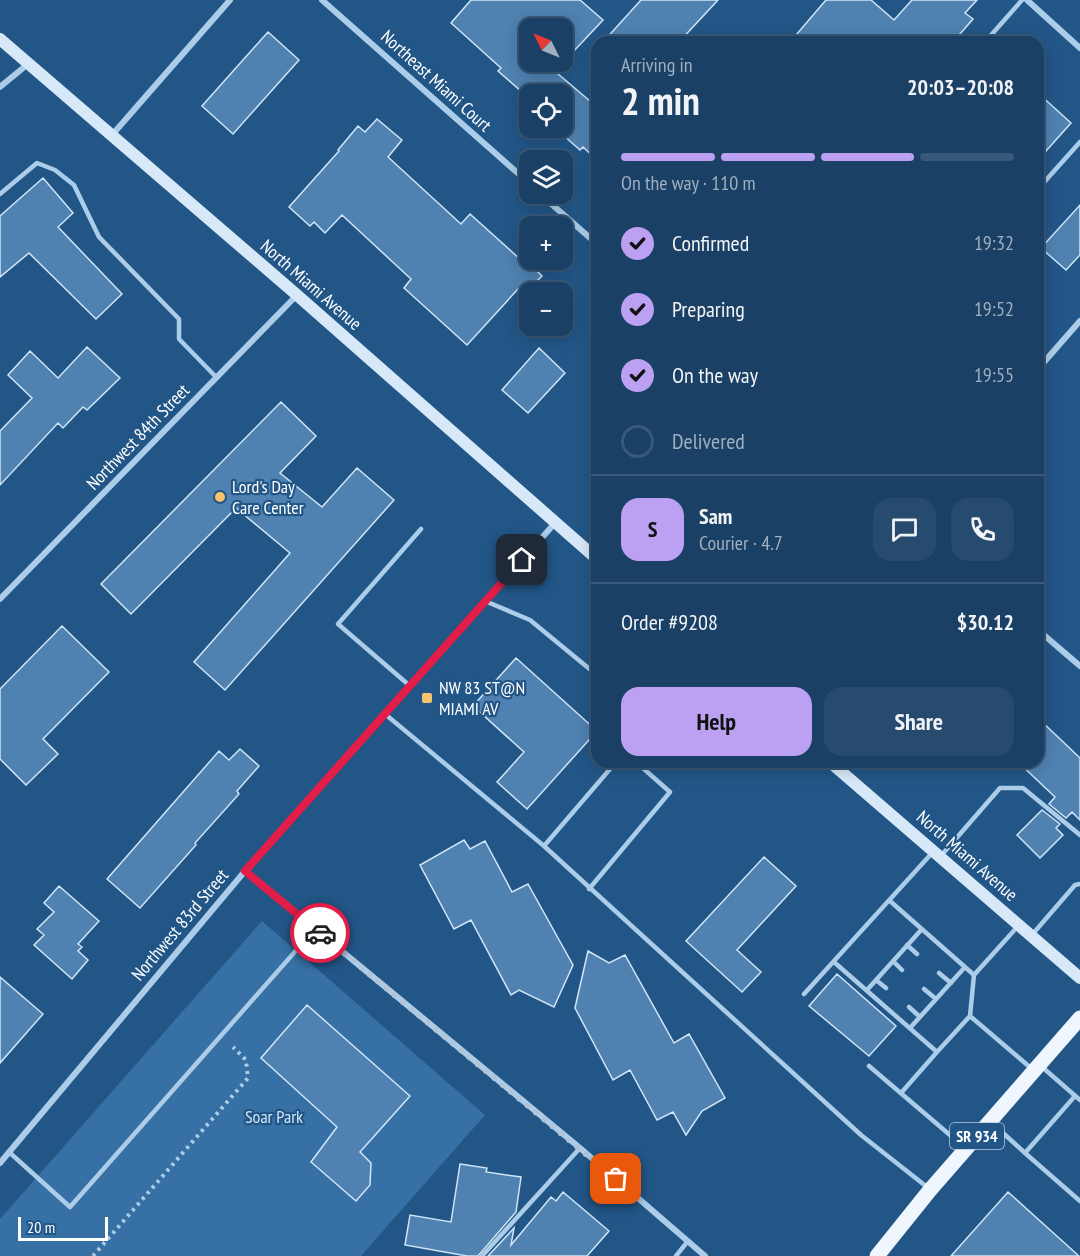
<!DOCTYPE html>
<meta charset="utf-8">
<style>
:root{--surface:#1a4065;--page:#274b6e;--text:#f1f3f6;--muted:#9fafbf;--line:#385979;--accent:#bca0f2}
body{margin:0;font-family:"PT Sans Narrow",sans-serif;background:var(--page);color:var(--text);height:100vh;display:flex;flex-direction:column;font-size:22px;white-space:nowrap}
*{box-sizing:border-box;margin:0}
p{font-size:20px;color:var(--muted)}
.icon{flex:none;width:33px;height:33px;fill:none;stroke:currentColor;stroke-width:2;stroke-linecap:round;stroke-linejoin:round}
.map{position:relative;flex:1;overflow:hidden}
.panel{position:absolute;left:591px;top:36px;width:453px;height:732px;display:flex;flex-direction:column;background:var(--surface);border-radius:18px;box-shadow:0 3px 15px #0003,0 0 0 2px var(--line)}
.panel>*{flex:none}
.needle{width:39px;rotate:313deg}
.tools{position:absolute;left:519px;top:18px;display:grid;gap:12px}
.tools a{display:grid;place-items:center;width:54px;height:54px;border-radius:12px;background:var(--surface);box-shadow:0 3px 15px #0003,0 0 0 2px var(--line);font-size:30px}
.scale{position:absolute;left:18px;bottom:15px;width:90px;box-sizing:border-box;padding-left:6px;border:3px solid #fff;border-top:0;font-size:16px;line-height:21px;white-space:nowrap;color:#fff;-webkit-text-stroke:4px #225687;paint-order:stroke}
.pin{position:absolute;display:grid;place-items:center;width:51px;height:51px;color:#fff;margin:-26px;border-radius:12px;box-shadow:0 3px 9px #0006}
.courier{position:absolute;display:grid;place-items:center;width:60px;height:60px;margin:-30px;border:4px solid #e11d48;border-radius:50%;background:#fff;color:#222;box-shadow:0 2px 8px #0007}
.headline em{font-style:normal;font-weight:800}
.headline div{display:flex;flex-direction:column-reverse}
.headline{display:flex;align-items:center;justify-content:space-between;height:102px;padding:0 30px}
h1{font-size:39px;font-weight:800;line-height:45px}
.bar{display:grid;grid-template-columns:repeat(4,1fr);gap:9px 6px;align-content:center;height:72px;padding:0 30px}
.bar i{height:8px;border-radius:4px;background:var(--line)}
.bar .current{background:var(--accent)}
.bar p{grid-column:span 4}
.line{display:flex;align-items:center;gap:15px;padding:0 30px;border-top:2px solid var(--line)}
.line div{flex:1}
.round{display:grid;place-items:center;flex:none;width:63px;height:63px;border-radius:18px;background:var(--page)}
ol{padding:0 30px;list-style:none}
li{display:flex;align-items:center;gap:18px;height:66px}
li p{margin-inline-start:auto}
li .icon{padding:6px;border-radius:50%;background:var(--accent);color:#111;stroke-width:4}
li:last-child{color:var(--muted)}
li i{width:33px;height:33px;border:3px solid var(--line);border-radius:50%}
.button{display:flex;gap:12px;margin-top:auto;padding:12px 30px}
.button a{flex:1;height:69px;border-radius:18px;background:var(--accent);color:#111;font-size:24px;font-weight:800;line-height:69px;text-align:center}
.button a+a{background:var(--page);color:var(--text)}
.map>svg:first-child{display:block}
.green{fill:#3670a4}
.building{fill:#4f82b1;stroke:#d0e5f7;stroke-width:1.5;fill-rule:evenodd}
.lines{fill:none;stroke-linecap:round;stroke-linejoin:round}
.path{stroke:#accde9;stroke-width:4;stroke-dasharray:3 4.5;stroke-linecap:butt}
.service{stroke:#accde9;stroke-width:4.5}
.minor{stroke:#accde9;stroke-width:6}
.secondary{stroke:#d7e8f8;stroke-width:12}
.primary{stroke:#eff6fe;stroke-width:15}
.done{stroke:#b2c4d5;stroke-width:6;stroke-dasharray:0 10.8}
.route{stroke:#e11d48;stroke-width:8}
.poi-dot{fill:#f6c36e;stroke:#225687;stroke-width:2}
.labels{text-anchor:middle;stroke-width:4.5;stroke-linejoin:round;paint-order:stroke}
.shield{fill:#225687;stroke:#bdccdb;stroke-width:1.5}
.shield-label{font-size:16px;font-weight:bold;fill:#fff}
.street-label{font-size:18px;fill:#fff;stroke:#225687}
.poi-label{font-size:18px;fill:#fff;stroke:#225687;text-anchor:start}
.park-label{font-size:18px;fill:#d0e5f7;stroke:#225687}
</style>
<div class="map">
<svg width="1080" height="1256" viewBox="0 0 1080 1256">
<rect width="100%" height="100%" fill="#225687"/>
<path class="green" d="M262,921L485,1115L361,1256H0V1219Z"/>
<path class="building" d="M471,0H580L603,20L557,69L559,71L557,73L597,107V160L583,147L580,150L555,128H562V94H530V99L498,71L501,68L451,23ZM530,28H562V62H530Z
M641,0H718L679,42H603Z
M826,0H871L894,20L912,0H977L965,13L973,19L953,42H790Z
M268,32L299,60L233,134L202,106Z
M1038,93L1071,123L1038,160Z
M377,119L402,140L388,157L461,224L470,214L521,260H549L538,272L542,276L524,294L518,289L467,345L404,288L411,279L342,215L325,233L314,222L310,226L289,207L339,151L338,150L358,126L365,132Z
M43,178L73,213L58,227L122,294L96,319L29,253L0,277V216Z
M1080,205V255L1066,270L1041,248Z
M87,347L120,378L87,410L83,407L63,428L58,423L0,485V431L32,398L8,375L30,351L58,378Z
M539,348L565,373L528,413L502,390Z
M281,402L316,436L280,473L322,507L357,468L394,500L225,690L194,662L290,553L236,508L131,614L101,584Z
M62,626L109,672L43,739L58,754L26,785L0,759V689Z
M516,658L597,731L527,809L497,782L524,752L473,706Z
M1038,718L1080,758V820L1072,812L1066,818L1049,804L1055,797L1018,762H1038Z
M240,749L259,766L237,791L239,794L195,843L196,845L140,908L107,879L219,751L229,760Z
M1042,810L1060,824L1056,828L1063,835L1040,858L1017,835Z
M464,840L470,849L485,841L512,892L528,884L573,965L554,1007L519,990L511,995L471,920L454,929L420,865Z
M764,857L796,886L737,950L761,972L742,992L686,941Z
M59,886L99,921L78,944L82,947L78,951L88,960L72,979L34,945L44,935L37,929L54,912L44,903Z
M588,951L609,963L625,955L674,1043L689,1034L725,1098L702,1111L686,1135L673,1112L657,1120L630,1070L613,1080L575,1008Z
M837,974L896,1026L869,1056L809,1006Z
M0,977L43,1014L0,1063Z
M307,1005L410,1096L360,1152L371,1163L370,1185L356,1201L311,1162L337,1127L261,1058Z
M460,1164L487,1168L486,1172L521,1177L516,1212L478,1256H467L405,1245L410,1215L451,1222Z
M563,1192L609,1231L587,1256H488L514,1228L511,1245L551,1197L556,1201Z
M1008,1192L1079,1256H951Z"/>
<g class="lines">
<path class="path" d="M93,1256L248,1078L246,1060L233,1047"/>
<path class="service" d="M985,42L1022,0
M1038,189L1080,142
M0,194L37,163L55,170L74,185L99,237L179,319V339L217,378
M485,601L530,620L592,671L597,666
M410,686L338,624L421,529
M385,714L544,846L861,1135L927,1187
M544,846L616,762
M940,857L1000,788H1023L1080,835
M589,889L670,792L636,762
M890,901L974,975
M1019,925L974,975L970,1016L1032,1069
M1031,936L1075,885L1080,884
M907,945L917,954
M893,961L902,970
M834,962L937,1052L901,1093
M939,973L951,983
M876,980L886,988
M924,989L936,999
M867,990L922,929
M804,994L932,853
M909,1007L920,1017
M910,1028L965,967
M937,1052L970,1016
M869,1066L964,1147
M1041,1066L1080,1100
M1075,1096L1025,1153L1080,1201
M992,1123L1025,1153
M9,1152L70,1207L315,929
M482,1256L580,1148
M676,1256L688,1241"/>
<path class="minor" d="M322,0L530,184
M1027,0L1080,48
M0,87L28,64
M112,135L230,0
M540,194L597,244
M1038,369L1080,321
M0,599L297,295
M1038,630L1080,666
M245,871L580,1148L705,1256
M0,1163L245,871L555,523"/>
<path class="secondary" d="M0,39L297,295L597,559
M830,762L1080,978"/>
<path class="primary" d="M877,1256L930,1190L1080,1018"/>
</g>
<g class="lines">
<path class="done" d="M320,933L616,1179"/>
<path class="route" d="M320,933L245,871L522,560"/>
</g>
<g class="poi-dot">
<circle cx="220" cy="497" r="6"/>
<rect x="421" y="692" width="12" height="12" rx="3"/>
</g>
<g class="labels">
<rect class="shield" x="950" y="1123" width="54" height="26" rx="4.5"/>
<g class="shield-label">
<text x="977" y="1142">SR 934</text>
</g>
<g class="street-label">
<text transform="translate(436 81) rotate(42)" y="6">Northeast Miami Court</text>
<text transform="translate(311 285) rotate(41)" y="6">North Miami Avenue</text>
<text transform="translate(138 437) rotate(-46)" y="6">Northwest 84th Street</text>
<text transform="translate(967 856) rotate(41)" y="6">North Miami Avenue</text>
<text transform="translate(180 925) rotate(-50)" y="6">Northwest 83rd Street</text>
</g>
<g class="poi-label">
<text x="232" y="493">Lord's Day<tspan x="232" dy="21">Care Center</tspan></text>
<text x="439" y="694">NW 83 ST@N<tspan x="439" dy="21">MIAMI AV</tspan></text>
</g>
<g class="park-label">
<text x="274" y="1123">Soar Park</text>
</g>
</g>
</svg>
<div class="tools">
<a><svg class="needle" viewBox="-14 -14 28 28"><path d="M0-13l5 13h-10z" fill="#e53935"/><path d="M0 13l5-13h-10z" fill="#9fafbf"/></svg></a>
<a><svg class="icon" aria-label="locate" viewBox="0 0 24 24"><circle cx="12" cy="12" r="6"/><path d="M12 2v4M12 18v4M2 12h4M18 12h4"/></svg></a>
<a><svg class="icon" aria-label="layers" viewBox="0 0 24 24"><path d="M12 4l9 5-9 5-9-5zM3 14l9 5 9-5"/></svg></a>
<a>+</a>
<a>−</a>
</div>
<div class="scale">20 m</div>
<div class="pin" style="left:616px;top:1179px;background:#ea580c"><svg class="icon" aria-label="bag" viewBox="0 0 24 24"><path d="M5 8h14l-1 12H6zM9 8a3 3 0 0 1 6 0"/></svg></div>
<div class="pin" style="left:522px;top:560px;background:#1f2937"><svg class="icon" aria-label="home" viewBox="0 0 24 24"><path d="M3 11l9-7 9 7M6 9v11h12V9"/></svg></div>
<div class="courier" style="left:320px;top:933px"><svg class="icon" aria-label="car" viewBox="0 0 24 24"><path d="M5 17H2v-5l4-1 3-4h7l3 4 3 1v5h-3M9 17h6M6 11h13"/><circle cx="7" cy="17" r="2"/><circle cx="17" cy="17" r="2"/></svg></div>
<section class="panel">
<div class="headline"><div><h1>2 min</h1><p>Arriving in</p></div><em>20:03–20:08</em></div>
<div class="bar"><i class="current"></i><i class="current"></i><i class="current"></i><i></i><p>On the way · 110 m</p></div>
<ol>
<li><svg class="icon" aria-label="check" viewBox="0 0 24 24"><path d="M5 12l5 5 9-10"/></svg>Confirmed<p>19:32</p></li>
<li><svg class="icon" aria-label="check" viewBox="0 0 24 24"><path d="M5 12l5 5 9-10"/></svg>Preparing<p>19:52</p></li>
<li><svg class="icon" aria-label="check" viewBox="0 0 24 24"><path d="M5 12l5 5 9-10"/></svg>On the way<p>19:55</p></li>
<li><i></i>Delivered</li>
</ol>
<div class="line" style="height:108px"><b class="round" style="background:var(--accent);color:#111">S</b><div><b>Sam</b><p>Courier · 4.7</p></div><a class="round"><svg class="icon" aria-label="chat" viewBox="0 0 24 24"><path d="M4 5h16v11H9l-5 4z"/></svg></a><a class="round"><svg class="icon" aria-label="phone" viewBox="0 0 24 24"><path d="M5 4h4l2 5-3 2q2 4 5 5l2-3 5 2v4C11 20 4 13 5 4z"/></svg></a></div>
<div class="line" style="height:78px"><div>Order #9208</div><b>$30.12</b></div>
<div class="button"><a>Help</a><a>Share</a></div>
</section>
</div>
